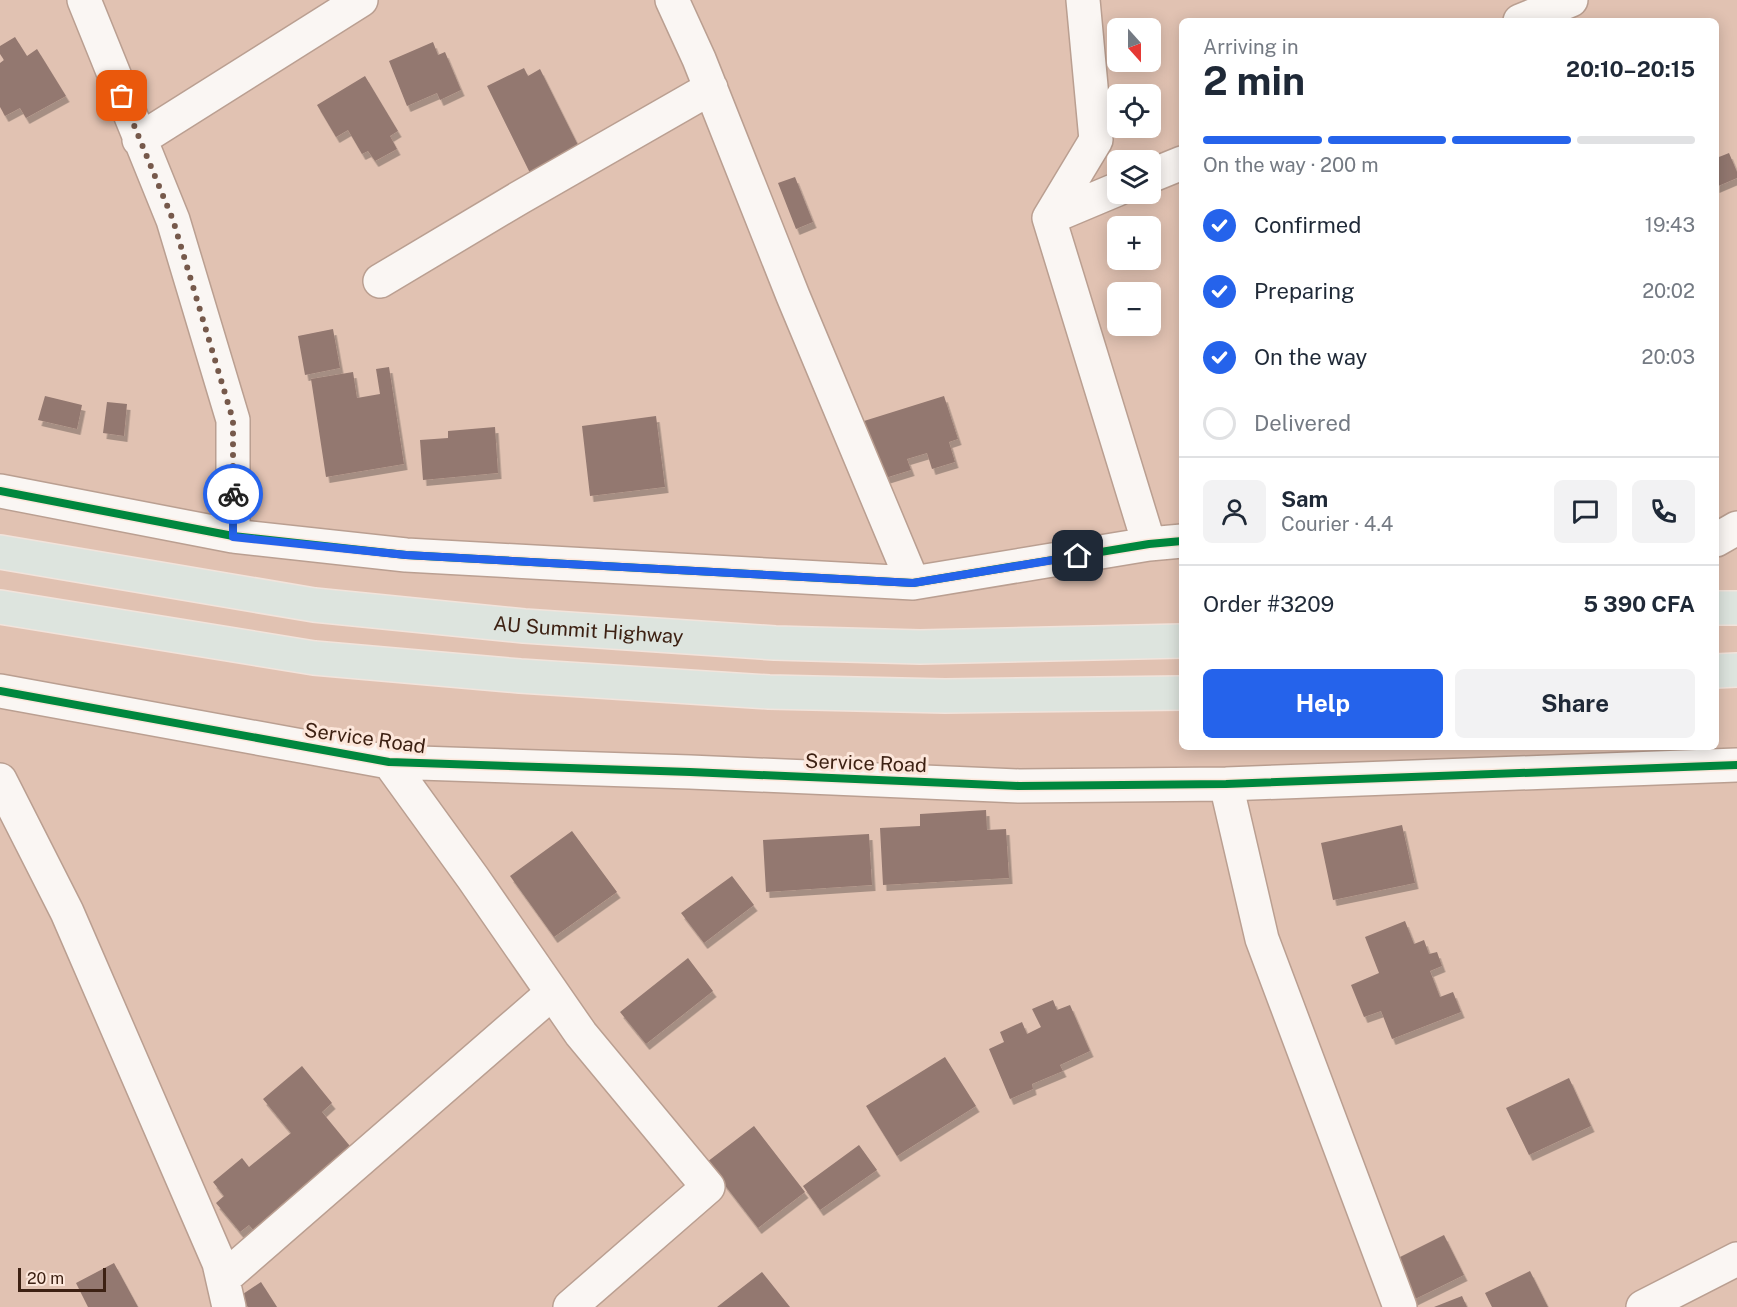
<!DOCTYPE html>
<meta charset="utf-8">
<style>
:root{--surface:#fff;--page:#f2f2f3;--text:#1f2937;--muted:#747a83;--line:#e0e1e3;--accent:#2563eb}
body{margin:0;font-family:"Public Sans",sans-serif;background:var(--page);color:var(--text);height:100vh;display:flex;flex-direction:column;font-size:22px;white-space:nowrap}
*{box-sizing:border-box;margin:0}
p{font-size:20px;color:var(--muted)}
.icon{flex:none;width:33px;height:33px;fill:none;stroke:currentColor;stroke-width:2;stroke-linecap:round;stroke-linejoin:round}
.map{position:relative;flex:1;overflow:hidden}
.drawer{position:absolute;left:1179px;top:18px;width:540px;height:732px;display:flex;flex-direction:column;background:var(--surface);border-radius:9px;box-shadow:0 3px 15px #0003}
.drawer>*{flex:none}
.needle{width:39px;rotate:159deg}
.buttons{position:absolute;left:1107px;top:18px;display:grid;gap:12px}
.buttons a{display:grid;place-items:center;width:54px;height:54px;border-radius:9px;background:var(--surface);box-shadow:0 3px 15px #0003;font-size:30px}
.scale{position:absolute;left:18px;bottom:15px;width:88px;box-sizing:border-box;padding-left:6px;border:3px solid #3d2113;border-top:0;font-size:16px;line-height:21px;white-space:nowrap;color:#3d2113;-webkit-text-stroke:4px #fce6da;paint-order:stroke}
.pin{position:absolute;display:grid;place-items:center;width:51px;height:51px;color:#fff;margin:-26px;border-radius:12px;box-shadow:0 3px 9px #0006}
.courier{position:absolute;display:grid;place-items:center;width:60px;height:60px;margin:-30px;border:4px solid #2563eb;border-radius:50%;background:#fff;color:#222;box-shadow:0 2px 8px #0007}
.head em{font-style:normal;font-weight:700}
.head div{display:flex;flex-direction:column-reverse}
.head{display:flex;align-items:center;justify-content:space-between;height:102px;padding:0 24px}
h1{font-size:39px;font-weight:700;line-height:45px}
.bar{display:grid;grid-template-columns:repeat(4,1fr);gap:9px 6px;align-content:center;height:72px;padding:0 24px}
.bar i{height:8px;border-radius:4px;background:var(--line)}
.bar .active{background:var(--accent)}
.bar p{grid-column:span 4}
.line{display:flex;align-items:center;gap:15px;padding:0 24px;border-top:2px solid var(--line)}
.line div{flex:1}
.round{display:grid;place-items:center;flex:none;width:63px;height:63px;border-radius:9px;background:var(--page)}
ol{padding:0 24px;list-style:none}
li{display:flex;align-items:center;gap:18px;height:66px}
li p{margin-inline-start:auto}
li .icon{padding:6px;border-radius:50%;background:var(--accent);color:#fff;stroke-width:4}
li:last-child{color:var(--muted)}
li i{width:33px;height:33px;border:3px solid var(--line);border-radius:50%}
.primary-button{display:flex;gap:12px;margin-top:auto;padding:12px 24px}
.primary-button a{flex:1;height:69px;border-radius:9px;background:var(--accent);color:#fff;font-size:24px;font-weight:700;line-height:69px;text-align:center}
.primary-button a+a{background:var(--page);color:var(--text)}
.map>svg:first-child{display:block}
.building{fill:#937870;filter:url(#shadow)}
.lines{fill:none;stroke-linecap:round;stroke-linejoin:round}
.minor-casing{stroke:#ba9f91;stroke-width:36}
.major-casing{stroke:#f2e4dc;stroke-width:36}
.minor{stroke:#faf6f3;stroke-width:33}
.major{stroke:#dde4de;stroke-width:33}
.cycleway-casing{stroke:#fce6da;stroke-width:11}
.cycleway{stroke:#00873e;stroke-width:8}
.done{stroke:#76594b;stroke-width:6;stroke-dasharray:0 10.8}
.route{stroke:#2563eb;stroke-width:8}
.labels{text-anchor:middle;stroke-width:6;stroke-linejoin:round;paint-order:stroke}
.street-label{font-size:20px;fill:#3d2113;stroke:#fce6da}
</style>
<div class="map">
<svg width="1737" height="1307" viewBox="0 0 1737 1307">
<defs>
<filter id="shadow"><feDropShadow dx="3.5" dy="6" stdDeviation="0" flood-color="#0004"/></filter>
</defs>
<rect width="100%" height="100%" fill="#e1c2b2"/>
<path class="building" d="M15,37L27,56L37,49L66,96L26,118L20,108L5,116L0,107V63L4,60L0,54V46Z
M433,42L438,55L445,52L461,90L440,100L437,93L407,106L389,61Z
M524,68L528,76L540,69L578,145L568,150L571,158L532,177L487,86Z
M365,76L398,131L390,136L397,149L375,161L368,151L362,154L348,130L336,137L317,105Z
M1716,150L1719,157L1729,153L1737,172V178L1716,187Z
M795,177L813,222L796,229L778,183Z
M333,329L340,368L305,375L298,336Z
M389,367L404,464L326,477L311,379L353,372L357,398L380,394L376,369Z
M45,396L82,405L77,429L38,420Z
M944,396L958,439L949,442L955,462L932,469L927,453L907,459L911,470L882,479L864,421Z
M107,402L127,404L124,436L103,433Z
M656,416L665,487L590,496L582,426Z
M495,427L498,473L423,480L420,440L448,438V431Z
M986,810L987,830L1006,829L1009,878L883,885L880,828L920,826V814Z
M1402,825L1415,883L1333,900L1321,843Z
M572,831L617,892L554,937L510,876Z
M869,834L872,885L766,892L763,840Z
M732,876L754,905L704,943L681,913Z
M1405,921L1414,944L1424,940L1429,954L1437,952L1442,966L1430,971L1440,997L1453,992L1461,1012L1392,1039L1381,1011L1364,1017L1351,985L1379,973L1365,937Z
M688,958L713,991L646,1044L620,1012Z
M1053,1000L1057,1010L1070,1005L1090,1051L1060,1065L1063,1071L1032,1084L1033,1089L1010,1099L989,1049L1004,1042L1000,1032L1022,1022L1027,1034L1041,1027L1032,1009Z
M945,1057L976,1106L897,1156L866,1106Z
M302,1066L332,1103L322,1112L354,1151L260,1238L249,1225L240,1232L216,1203L224,1196L213,1182L242,1158L249,1167L291,1133L263,1099Z
M1569,1078L1591,1126L1529,1155L1506,1108Z
M754,1126L805,1192L758,1228L707,1162Z
M859,1145L877,1170L820,1210L803,1186Z
M1444,1235L1464,1275L1407,1303L1388,1263Z
M114,1263L138,1307H88L76,1283Z
M1530,1271L1548,1307H1492L1485,1293Z
M762,1272L790,1307H717Z
M261,1282L277,1307H248L240,1296Z
M1462,1296L1467,1307H1434Z"/>
<g class="lines">
<g class="minor-casing">
<path id="minor" d="M84,0L173,220L233,420V536
M672,0L699,59L793,296L913,583
M1083,0L1096,140L1049,218L1149,544
M1520,21L1571,0
M139,140L361,0
M1150,176L1182,163
M1049,218L1118,189
M380,281L519,198L711,88
M0,491L233,536L406,555L913,583L1149,544L1182,541
M1716,540L1737,528
M0,691L389,762L690,772L1019,786L1226,784L1737,765
M389,762L473,878L581,1034L708,1187L570,1307
M0,780L67,912L219,1263L229,1307
M1226,784L1262,939L1400,1307
M223,1279L552,993
M1643,1307L1737,1259"/>
</g>
<g class="major-casing">
<g id="major">
<path id="s1" d="M0,552L314,605L524,626L775,643L920,647L1182,641"/>
<path d="M0,607L314,658L520,676L769,692L945,696L1182,693"/>
<path d="M1716,608H1737"/>
<path d="M1716,671L1737,670"/>
</g>
</g>
<use href="#minor" class="minor"/>
<use href="#major" class="major"/>
<g class="cycleway-casing">
<path id="cycleway" d="M0,491L233,536L406,555L913,583L1149,544L1182,541
M0,691L389,762L690,772L1019,786L1226,784L1737,765"/>
</g>
<use href="#cycleway" class="cycleway"/>
</g>
<g class="lines">
<path class="done" d="M122,96L173,220L233,420V494"/>
<path class="route" d="M233,494V537L406,555L913,583L1078,556"/>
</g>
<g class="labels">
<g class="street-label">
<text dy="7" stroke="none"><textPath href="#s1" startOffset="594">AU Summit Highway</textPath></text>
<text transform="translate(365 738) rotate(8)" y="7">Service Road</text>
<text transform="translate(866 763) rotate(2)" y="7">Service Road</text>
</g>
</g>
</svg>
<div class="buttons">
<a><svg class="needle" viewBox="-14 -14 28 28"><path d="M0-13l5 13h-10z" fill="#e53935"/><path d="M0 13l5-13h-10z" fill="#747a83"/></svg></a>
<a><svg class="icon" aria-label="locate" viewBox="0 0 24 24"><circle cx="12" cy="12" r="6"/><path d="M12 2v4M12 18v4M2 12h4M18 12h4"/></svg></a>
<a><svg class="icon" aria-label="layers" viewBox="0 0 24 24"><path d="M12 4l9 5-9 5-9-5zM3 14l9 5 9-5"/></svg></a>
<a>+</a>
<a>−</a>
</div>
<div class="scale">20 m</div>
<div class="pin" style="left:122px;top:96px;background:#ea580c"><svg class="icon" aria-label="bag" viewBox="0 0 24 24"><path d="M5 8h14l-1 12H6zM9 8a3 3 0 0 1 6 0"/></svg></div>
<div class="pin" style="left:1078px;top:556px;background:#1f2937"><svg class="icon" aria-label="home" viewBox="0 0 24 24"><path d="M3 11l9-7 9 7M6 9v11h12V9"/></svg></div>
<div class="courier" style="left:233px;top:494px"><svg class="icon" aria-label="bike" viewBox="0 0 24 24"><circle cx="6" cy="16" r="4"/><circle cx="18" cy="16" r="4"/><path d="M6 16l4-8h5l3 8M10 8l3 8H6M13 5h3"/></svg></div>
<section class="drawer">
<div class="head"><div><h1>2 min</h1><p>Arriving in</p></div><em>20:10–20:15</em></div>
<div class="bar"><i class="active"></i><i class="active"></i><i class="active"></i><i></i><p>On the way · 200 m</p></div>
<ol>
<li><svg class="icon" aria-label="check" viewBox="0 0 24 24"><path d="M5 12l5 5 9-10"/></svg>Confirmed<p>19:43</p></li>
<li><svg class="icon" aria-label="check" viewBox="0 0 24 24"><path d="M5 12l5 5 9-10"/></svg>Preparing<p>20:02</p></li>
<li><svg class="icon" aria-label="check" viewBox="0 0 24 24"><path d="M5 12l5 5 9-10"/></svg>On the way<p>20:03</p></li>
<li><i></i>Delivered</li>
</ol>
<div class="line" style="height:108px"><a class="round"><svg class="icon" aria-label="person" viewBox="0 0 24 24"><circle cx="12" cy="8" r="4"/><path d="M4 21q1-7 8-7t8 7"/></svg></a><div><b>Sam</b><p>Courier · 4.4</p></div><a class="round"><svg class="icon" aria-label="chat" viewBox="0 0 24 24"><path d="M4 5h16v11H9l-5 4z"/></svg></a><a class="round"><svg class="icon" aria-label="phone" viewBox="0 0 24 24"><path d="M5 4h4l2 5-3 2q2 4 5 5l2-3 5 2v4C11 20 4 13 5 4z"/></svg></a></div>
<div class="line" style="height:78px"><div>Order #3209</div><b>5 390 CFA</b></div>
<div class="primary-button"><a>Help</a><a>Share</a></div>
</section>
</div>
